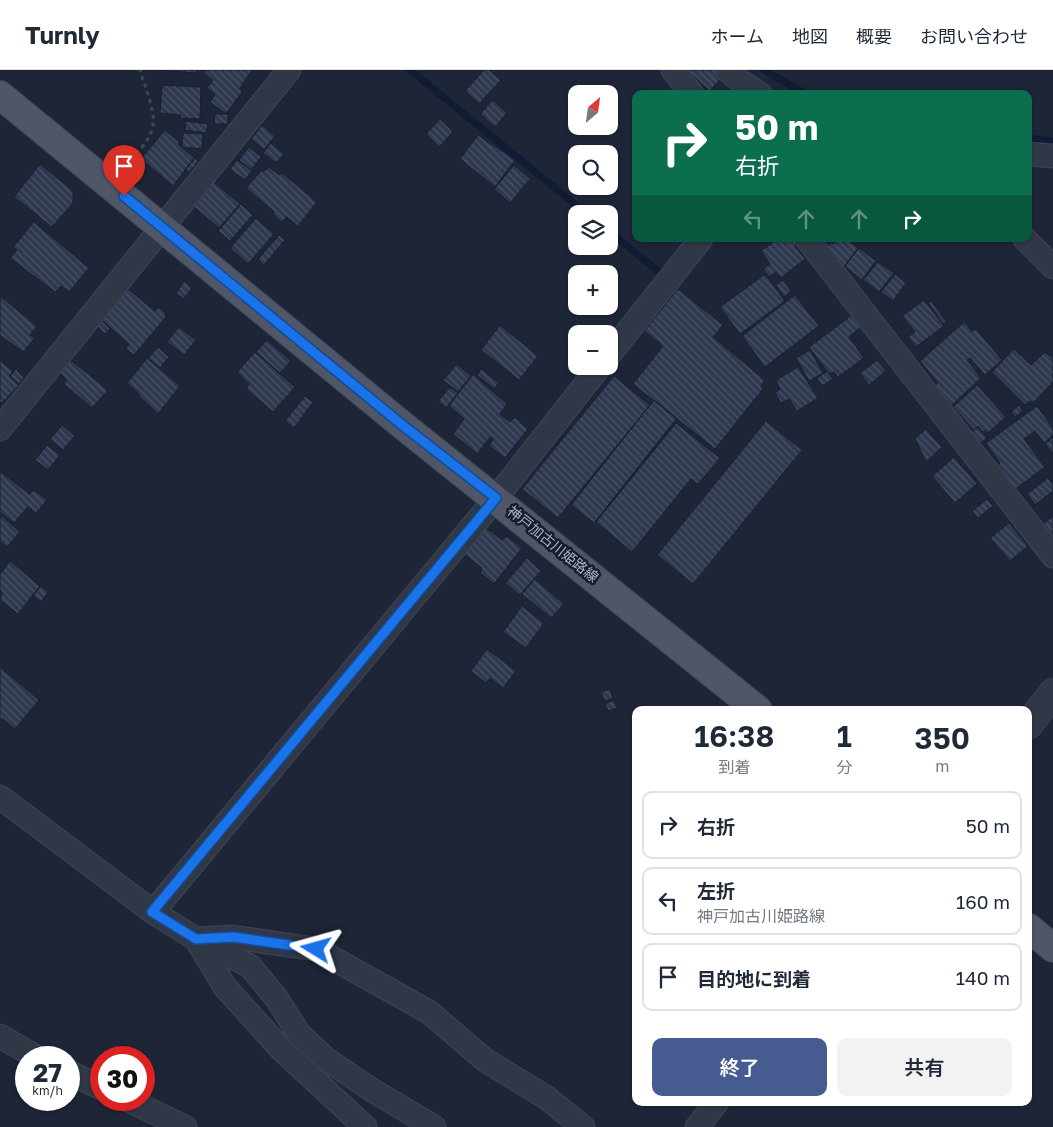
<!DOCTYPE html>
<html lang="ja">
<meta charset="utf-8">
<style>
:root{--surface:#fff;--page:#f2f2f3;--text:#1f2937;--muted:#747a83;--line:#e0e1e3;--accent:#465c91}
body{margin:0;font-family:"Golos Text","Noto Sans JP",sans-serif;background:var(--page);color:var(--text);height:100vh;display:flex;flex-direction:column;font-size:19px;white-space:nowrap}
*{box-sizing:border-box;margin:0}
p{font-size:16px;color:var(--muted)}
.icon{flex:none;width:28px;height:28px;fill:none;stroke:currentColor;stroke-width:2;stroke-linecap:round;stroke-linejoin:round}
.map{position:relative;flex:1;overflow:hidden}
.side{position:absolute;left:632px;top:636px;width:400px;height:400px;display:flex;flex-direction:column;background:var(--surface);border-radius:10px;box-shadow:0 1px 4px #0004}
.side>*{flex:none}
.banner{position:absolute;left:632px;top:20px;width:400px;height:152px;border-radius:10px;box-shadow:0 1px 4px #0004;background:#0b6e4f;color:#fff;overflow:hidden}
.needle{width:32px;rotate:29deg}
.fabs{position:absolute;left:568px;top:15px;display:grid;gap:10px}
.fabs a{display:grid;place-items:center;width:50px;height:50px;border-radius:10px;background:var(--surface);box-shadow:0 1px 4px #0004;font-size:25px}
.speed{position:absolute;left:15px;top:976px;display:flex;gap:10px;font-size:25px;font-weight:700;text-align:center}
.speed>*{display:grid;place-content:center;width:65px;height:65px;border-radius:50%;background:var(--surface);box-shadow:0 1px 4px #0004;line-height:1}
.speed small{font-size:12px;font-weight:400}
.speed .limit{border:8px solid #d22;background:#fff;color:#111}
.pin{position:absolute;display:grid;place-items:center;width:42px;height:42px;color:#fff;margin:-51px -21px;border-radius:50% 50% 50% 0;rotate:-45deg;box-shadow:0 0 5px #0007}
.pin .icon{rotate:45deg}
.me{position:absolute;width:55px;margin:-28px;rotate:278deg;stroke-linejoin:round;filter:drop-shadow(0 0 4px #0008)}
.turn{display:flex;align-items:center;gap:18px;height:105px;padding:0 20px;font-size:22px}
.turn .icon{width:65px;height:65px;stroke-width:2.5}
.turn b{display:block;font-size:35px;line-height:42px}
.lanes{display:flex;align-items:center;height:48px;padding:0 20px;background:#0003;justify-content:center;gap:25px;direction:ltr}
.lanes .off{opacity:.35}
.eta{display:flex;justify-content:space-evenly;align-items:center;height:85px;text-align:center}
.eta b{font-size:30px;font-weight:600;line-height:35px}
.action{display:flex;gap:10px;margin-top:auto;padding:10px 20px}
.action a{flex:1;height:58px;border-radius:10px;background:var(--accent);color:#fff;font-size:20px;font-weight:600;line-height:58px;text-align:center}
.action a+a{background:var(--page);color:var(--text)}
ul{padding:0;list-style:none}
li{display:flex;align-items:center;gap:15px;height:68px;margin:0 10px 8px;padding:0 10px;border:2px solid var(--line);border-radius:10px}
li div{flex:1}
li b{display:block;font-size:19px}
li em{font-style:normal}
header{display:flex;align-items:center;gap:30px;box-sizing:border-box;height:70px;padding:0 25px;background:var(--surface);border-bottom:1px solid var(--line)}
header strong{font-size:24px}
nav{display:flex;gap:28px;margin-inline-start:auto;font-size:18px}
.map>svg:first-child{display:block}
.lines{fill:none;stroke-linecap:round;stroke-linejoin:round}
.stream{stroke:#101b34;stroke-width:7}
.building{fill:url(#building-back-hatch);stroke:#181f2e}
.minor-casing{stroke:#394151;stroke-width:25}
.tertiary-casing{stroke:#394151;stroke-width:30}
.primary-casing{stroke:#394151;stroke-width:30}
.path{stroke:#374c51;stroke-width:3;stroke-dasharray:4 4;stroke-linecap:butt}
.minor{stroke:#303747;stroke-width:22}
.tertiary{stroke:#303747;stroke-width:28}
.primary{stroke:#4e5668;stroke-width:28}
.route-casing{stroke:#114b97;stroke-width:12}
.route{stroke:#1a73e8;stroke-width:9}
.labels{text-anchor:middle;stroke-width:5;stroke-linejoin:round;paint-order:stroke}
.street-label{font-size:14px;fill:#a9b1c5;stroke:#161d2c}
</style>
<header>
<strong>Turnly</strong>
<nav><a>ホーム</a><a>地図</a><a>概要</a><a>お問い合わせ</a></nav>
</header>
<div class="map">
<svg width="1053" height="1057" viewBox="0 0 1053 1057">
<defs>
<pattern id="building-back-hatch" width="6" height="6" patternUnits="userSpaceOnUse" patternTransform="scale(1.25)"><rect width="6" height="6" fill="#2e384f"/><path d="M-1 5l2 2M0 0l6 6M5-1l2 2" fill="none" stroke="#495267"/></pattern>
</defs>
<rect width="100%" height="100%" fill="#1d2537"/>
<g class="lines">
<path class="stream" d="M410,0L587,144
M764,0L806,24
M1029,68L1053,71
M609,161L658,201"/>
</g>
<path class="building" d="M159,0H197L196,3Z
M207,0H252L240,18L242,22L226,44L210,32L215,25L207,18L213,10L204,3Z
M484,0H489L501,10L479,34L465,21Z
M691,0H717L723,6L710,21L689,2Z
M162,15L201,17L200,49L180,48L181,45L160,43Z
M493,30L507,43L495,57L480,44Z
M215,44H228V54H214Z
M440,49L453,62L439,77L426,64Z
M186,51L208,54L206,63L185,60Z
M262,55L275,66L264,80L251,69Z
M165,60L179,72L178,74L194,88L173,116L141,89Z
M183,63L203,64L202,79L182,77Z
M478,65L515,90L495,117L460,89Z
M271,73L284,84L276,93L263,83Z
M249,77L261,87L251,100L239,90Z
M195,88L198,92L189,102L186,99Z
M237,90L252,101L245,110L230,99Z
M40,94L73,121V133L52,157L14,127Z
M514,95L530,109L510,133L494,119Z
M269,97L279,105L282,103L317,132L298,156L287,147L281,152L273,144L274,142L246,118L261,101H264Z
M212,106L217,111L215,113L240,134L219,158L194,137L203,125L200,121Z
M241,134L253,145L230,171L218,161Z
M256,148L274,164L248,194L230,178Z
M34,152L89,198L69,222L61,216L55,222L10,188L17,180L13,177Z
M279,165L285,170L264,195L258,189Z
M777,169H793L797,174L795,176L805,189L781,208L776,202L769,207L763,199L770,194L761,181Z
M837,169H847L858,178L843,198L827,177L831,172L834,174Z
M859,178L876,191L862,210L845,196Z
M878,192L894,203L879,222L863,210Z
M765,204L785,231L740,264L720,237Z
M895,204L906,213L893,231L881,222Z
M783,210L791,221L784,227L776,215Z
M184,211L192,218L184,229L176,223Z
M128,219L155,241L159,237L165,243L166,247L134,285L126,279L129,274L100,249Z
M678,219L723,255L713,267L765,310L761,316L763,319L715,379L633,314L663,276L644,261Z
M795,225L819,256L765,297L742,266Z
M1,227L37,256L30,265L35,268L23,282L0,265V229Z
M924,230L944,256L916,277L908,267L915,262L902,246Z
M931,231L947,252L943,254L928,233Z
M852,245L861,257L849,267L864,288L838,307L834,302L829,304L809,277Z
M100,249L110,259L105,264L95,254Z
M964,252L972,261L976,259L1002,290L985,305L970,288L967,290L981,308L948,339L931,319L938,313L920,291Z
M500,255L538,286L519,310L481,280Z
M179,257L196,270L184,285L167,272Z
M267,270L291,291L280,303L256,282Z
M158,277L169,287L160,298L148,288Z
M1014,279L1031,295L1045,282L1053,288V312L1033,333L1030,331L1025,335L992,302Z
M810,280L823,303L809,311L796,288Z
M255,282L295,317L273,342L246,319L249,314L237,302Z
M68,288L108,320L92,338L64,314L67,310L57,300Z
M147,288L180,316L158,344L139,326V324L127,313Z
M0,290L13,301L9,306L19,315L2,333L0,332Z
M877,290L886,301L869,315L860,303Z
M457,294L471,306L458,322L443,310Z
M798,297L818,328L797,341L789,329L781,333L775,323L780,319L776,310Z
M16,299L24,308L19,314L10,306Z
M481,299L499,313L494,319L477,305Z
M827,301L833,309L822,316L817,308Z
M473,304L507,334L500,344L510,352L515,347L528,359L505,388L489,376L493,369L490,367L477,384L453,364L464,349L449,336Z
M614,306L650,335L558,448L522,419Z
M977,315L1006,347L988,363L985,360L983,362L978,356L974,360L953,337Z
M450,317L458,323L446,338L438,331Z
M305,326L313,332L294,358L285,351Z
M654,330L677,348L594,453L571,435Z
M1019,335L1023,341L1015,347L1011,342Z
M1037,336L1053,358V365L1044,373L1035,361L1024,369L1045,397L1014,420L998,395L1000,393L986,373Z
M766,351L802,380L693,514L657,485Z
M676,353L720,388L698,414L691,409L632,482L596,452Z
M62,355L75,366L63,380L50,369Z
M978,357L987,368L976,376L968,365Z
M926,359L942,377L926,392L915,368Z
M1053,367V384L1045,374Z
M47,375L60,385L48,400L35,390Z
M954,387L977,414L955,433L932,406Z
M0,401L29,424L34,420L47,430L36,443L28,437L14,453L0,442Z
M1048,408L1053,415V421L1035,435L1027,424Z
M987,429L993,436L978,448L972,441Z
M2,446L20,462L7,477L0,471V447Z
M1053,446V469L1042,455Z
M1009,453L1028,476L1010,491L990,468Z
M481,454L502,470L507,466L522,478L494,514L480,503L482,498L460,481Z
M527,488L541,501L520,525L505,513Z
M10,491L40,516L18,544L0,530L2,522L0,521V504Z
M535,509L564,534L551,548L522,524Z
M41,516L48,522L41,532L33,526Z
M522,536L544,553L526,578L503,562Z
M487,579L516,601L503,618L490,608L486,613L471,601Z
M0,597L39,630L15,659L2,648L0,650Z
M610,619L613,628L605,631L601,622Z
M614,630L617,638L608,641L605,634Z"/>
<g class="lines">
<g class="minor-casing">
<path id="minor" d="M673,0L692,24
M727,0L740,11L760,24
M1029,84L1053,86
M807,169L1053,486
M1025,169L1053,197
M609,285L701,169
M0,359L289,0
M0,727L153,842L196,869L233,867L316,879L429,942L485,990L547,1028L583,1057
M153,842L496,428L600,296
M0,966L38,988
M69,1002L101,1018
M128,1030L185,1057
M365,1057L281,979L225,917L196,869L250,896L277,929L299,964L326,989L372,1020L434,1057
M697,1057L717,1032"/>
</g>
<g class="tertiary-casing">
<path id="tertiary" d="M1029,654L1053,623"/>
</g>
<g class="primary-casing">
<path id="primary" d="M0,25L401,354L758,640
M1029,858L1053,878"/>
</g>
<path class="path" d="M126,96C135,85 152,69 153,54C155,39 144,15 140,0"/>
<use href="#minor" class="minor"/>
<use href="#tertiary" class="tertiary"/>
<use href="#primary" class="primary"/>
</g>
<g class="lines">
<g class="route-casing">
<path id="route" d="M124,126L401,354L496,428L152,842L196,869L233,867L316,879"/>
</g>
<use href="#route" class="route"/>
</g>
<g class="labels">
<g class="street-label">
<text transform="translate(553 474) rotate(39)" y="5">神戸加古川姫路線</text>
</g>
</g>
</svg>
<div class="fabs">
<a><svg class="needle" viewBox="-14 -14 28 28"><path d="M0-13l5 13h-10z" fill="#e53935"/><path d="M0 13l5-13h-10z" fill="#747a83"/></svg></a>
<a><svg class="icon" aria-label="search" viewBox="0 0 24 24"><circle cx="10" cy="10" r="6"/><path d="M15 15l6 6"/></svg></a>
<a><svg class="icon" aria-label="layers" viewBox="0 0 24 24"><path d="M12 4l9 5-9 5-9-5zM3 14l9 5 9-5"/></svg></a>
<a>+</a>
<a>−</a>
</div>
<div class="speed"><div>27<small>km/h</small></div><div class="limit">30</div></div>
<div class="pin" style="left:124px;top:126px;background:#d93025"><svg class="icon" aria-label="arrive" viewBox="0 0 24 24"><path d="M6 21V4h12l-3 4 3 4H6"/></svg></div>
<svg class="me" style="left:316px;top:879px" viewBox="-20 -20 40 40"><path d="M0-17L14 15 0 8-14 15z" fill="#1a73e8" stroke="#fff" stroke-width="4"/></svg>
<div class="banner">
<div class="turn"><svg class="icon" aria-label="right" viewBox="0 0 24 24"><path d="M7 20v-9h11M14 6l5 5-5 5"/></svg><div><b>50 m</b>右折</div></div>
<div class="lanes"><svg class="icon off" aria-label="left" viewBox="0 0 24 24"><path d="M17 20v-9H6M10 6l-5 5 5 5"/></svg><svg class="icon off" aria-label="ahead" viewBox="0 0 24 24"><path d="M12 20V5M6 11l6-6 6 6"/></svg><svg class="icon off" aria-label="ahead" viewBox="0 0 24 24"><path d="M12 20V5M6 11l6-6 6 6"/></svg><svg class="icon" aria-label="right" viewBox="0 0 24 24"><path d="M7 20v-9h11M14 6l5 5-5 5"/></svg></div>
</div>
<section class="side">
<div class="eta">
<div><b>16:38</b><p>到着</p></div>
<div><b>1</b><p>分</p></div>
<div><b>350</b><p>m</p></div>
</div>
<ul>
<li><svg class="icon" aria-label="right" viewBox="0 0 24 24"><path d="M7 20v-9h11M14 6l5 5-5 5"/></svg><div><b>右折</b></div><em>50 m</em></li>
<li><svg class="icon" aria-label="left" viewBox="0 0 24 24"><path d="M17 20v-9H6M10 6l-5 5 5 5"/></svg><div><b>左折</b><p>神戸加古川姫路線</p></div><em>160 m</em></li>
<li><svg class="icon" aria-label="arrive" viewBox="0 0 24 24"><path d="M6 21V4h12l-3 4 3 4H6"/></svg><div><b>目的地に到着</b></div><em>140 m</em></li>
</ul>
<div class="action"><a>終了</a><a>共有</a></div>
</section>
</div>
